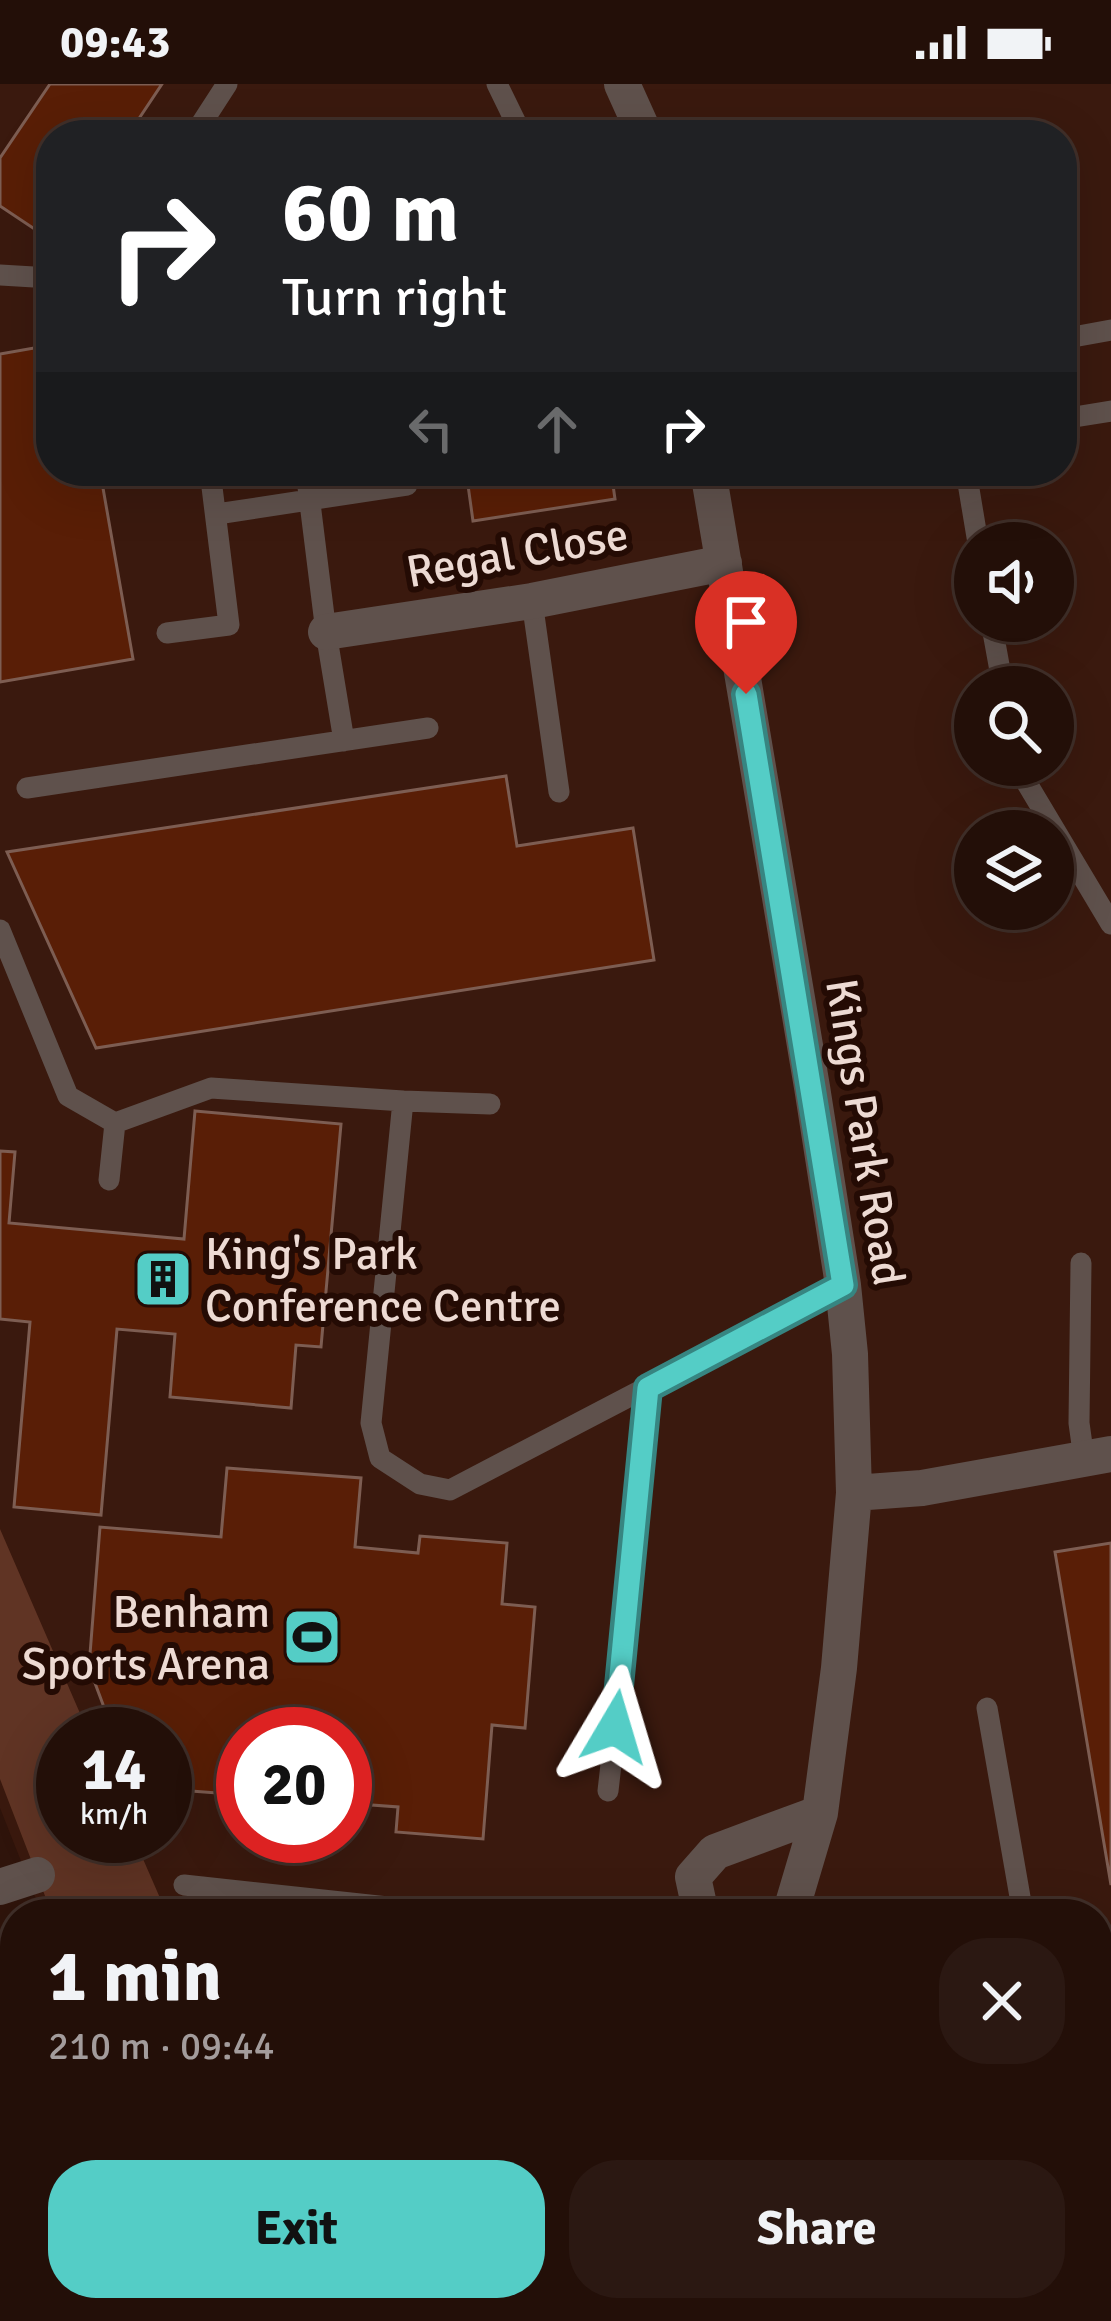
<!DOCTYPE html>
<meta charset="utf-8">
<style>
:root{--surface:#230f08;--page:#2b1812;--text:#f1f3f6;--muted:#a39c9c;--line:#402f29;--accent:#54cdc6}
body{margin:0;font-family:Signika,sans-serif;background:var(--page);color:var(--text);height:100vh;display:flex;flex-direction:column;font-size:45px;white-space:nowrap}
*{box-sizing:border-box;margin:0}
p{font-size:39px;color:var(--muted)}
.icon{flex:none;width:66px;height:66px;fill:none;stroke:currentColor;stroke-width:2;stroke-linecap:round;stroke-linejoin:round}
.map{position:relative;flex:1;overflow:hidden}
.drawer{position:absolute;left:0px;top:1815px;width:1113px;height:423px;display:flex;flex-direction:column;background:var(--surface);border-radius:48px 48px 0 0;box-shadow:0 12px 48px #0002,0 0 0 3px var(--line)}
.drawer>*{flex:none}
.top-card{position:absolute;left:36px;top:36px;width:1041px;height:366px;border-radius:48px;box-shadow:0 12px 48px #0002,0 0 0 3px var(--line);background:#202124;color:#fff;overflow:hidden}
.tools{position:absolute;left:954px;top:438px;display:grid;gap:24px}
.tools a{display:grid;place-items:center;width:120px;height:120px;border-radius:50%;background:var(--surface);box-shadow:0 12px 48px #0002,0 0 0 3px var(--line);font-size:60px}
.speed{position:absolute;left:36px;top:1623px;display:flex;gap:24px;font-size:60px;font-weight:700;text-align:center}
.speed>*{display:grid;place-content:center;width:156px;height:156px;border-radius:50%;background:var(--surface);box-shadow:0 12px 48px #0002,0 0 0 3px var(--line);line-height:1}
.speed small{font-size:30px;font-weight:400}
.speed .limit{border:18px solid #d22;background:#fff;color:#111}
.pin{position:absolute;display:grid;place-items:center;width:102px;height:102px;color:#fff;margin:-123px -51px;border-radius:50% 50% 50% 0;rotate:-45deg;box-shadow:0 0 12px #0007}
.pin .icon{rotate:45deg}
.me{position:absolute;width:132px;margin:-66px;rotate:7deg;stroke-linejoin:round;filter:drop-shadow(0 0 9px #0008)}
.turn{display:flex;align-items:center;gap:42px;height:252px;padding:0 48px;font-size:54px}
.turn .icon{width:156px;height:156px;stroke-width:2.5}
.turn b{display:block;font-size:84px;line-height:102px}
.lanes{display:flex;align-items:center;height:114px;padding:0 48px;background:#0003;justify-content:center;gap:60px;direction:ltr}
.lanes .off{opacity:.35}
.round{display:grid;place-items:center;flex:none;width:126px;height:126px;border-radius:48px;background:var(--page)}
.head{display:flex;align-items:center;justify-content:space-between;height:204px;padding:0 48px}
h1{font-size:72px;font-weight:700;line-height:90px}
.cta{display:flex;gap:24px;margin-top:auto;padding:24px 48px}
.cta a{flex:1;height:138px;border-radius:48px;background:var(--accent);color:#111;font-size:48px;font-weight:700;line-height:138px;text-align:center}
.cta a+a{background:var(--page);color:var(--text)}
.status{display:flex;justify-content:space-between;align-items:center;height:84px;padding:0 60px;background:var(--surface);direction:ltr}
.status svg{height:33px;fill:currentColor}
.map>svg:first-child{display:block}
.built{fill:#3a190e;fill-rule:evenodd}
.green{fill:#603424}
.building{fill:#591e06;stroke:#7d5d52;stroke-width:3}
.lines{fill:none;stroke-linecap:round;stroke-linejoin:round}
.lane{stroke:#5f514c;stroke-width:21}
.street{stroke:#5f514c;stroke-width:36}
.route-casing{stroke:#378581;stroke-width:30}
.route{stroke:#54cdc6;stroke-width:21}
.labels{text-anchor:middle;stroke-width:12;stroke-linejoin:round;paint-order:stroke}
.street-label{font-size:45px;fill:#eddad3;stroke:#240b04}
.poi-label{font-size:45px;fill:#eddad3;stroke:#240b04;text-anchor:start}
</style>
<div class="status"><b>09:43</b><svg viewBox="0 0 49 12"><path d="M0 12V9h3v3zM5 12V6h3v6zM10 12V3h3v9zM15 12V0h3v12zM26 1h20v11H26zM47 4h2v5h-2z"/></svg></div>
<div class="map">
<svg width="1111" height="2237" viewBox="0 0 1111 2237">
<rect width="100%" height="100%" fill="#2f140b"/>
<path class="built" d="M0,0H1111V2237H204L199,2223H1098V1830H42L0,1724ZM51,51H1062V387H51ZM975,459H1053V537H975ZM975,603H1053V681H975ZM975,747H1053V825H975ZM63,1650H165V1752H63ZM243,1650H345V1752H243Z"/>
<path class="green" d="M0,1445L89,1650H63V1752H133L167,1830H52L0,1695Z
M202,2223H330L334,2237H207Z"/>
<path class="building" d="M50,0H162L128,51H51V156L0,122V74Z
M241,36L495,39V51H241Z
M51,261V387H100L133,575L0,598V270Z
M466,387H611L615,415L473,437Z
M506,692L517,762L633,744L654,876L96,964L7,768Z
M195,1027L341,1040L321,1263L296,1261L291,1324L170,1313L175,1250L117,1245L101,1431L14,1423L30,1238L0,1235V1067L15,1068L9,1139L184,1155Z
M227,1384L361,1394L355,1463L418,1469L420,1452L507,1459L502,1520L535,1523L525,1644L492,1641L483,1755L396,1748L398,1723L345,1719V1650H243V1711L165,1705V1650H114L89,1583L100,1443L221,1453Z
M1111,1459V1801L1055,1468Z
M365,2223H493L489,2237H361Z"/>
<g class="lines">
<path class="lane" d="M497,0L522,51
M194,51L227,0
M0,191L51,194
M1062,255L1111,246
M1062,335L1111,327
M306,387L326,548L344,657
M966,387L978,459
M217,430L407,401
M532,517L559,708
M991,537L1003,603
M167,549L229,541L210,387
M1016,681L1111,840
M27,704L428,644
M0,846L68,1012L115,1039L211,1004L403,1017L371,1339L380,1374L420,1400L450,1406L843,1201
M403,1017L490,1020
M109,1096L115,1039
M1081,1179L1079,1339L1084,1375
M987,1624L1023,1830
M608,1707L629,1521L648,1304
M184,1801L453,1830
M929,2223L931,2237"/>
<path class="street" d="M622,0L645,51
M708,387L812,1003L843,1201L850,1270L854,1409L839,1584L820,1729L790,1830
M326,548L532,517L724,479
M854,1409L922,1404L1111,1370
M0,1803L37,1791
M701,1830L693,1793L715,1768L820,1729
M0,2143L15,2180
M33,2223L38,2237"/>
</g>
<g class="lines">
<g class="route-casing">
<path id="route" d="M615,1643L648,1304L843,1201L746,610"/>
</g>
<use href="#route" class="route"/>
</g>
<defs>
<g id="building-square" transform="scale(3)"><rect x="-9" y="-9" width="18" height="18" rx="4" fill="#54cdc6" stroke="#240b04"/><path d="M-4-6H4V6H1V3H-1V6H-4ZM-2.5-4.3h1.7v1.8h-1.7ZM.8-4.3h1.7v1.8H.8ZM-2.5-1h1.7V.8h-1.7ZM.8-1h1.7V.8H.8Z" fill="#111"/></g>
<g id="stadium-square" transform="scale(3)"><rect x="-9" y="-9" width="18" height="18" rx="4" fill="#54cdc6" stroke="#240b04"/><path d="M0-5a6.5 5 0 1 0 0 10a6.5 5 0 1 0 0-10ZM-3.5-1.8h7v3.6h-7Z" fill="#111"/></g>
</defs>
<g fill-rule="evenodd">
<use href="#building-square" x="163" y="1195"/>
<use href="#stadium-square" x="312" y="1553"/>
</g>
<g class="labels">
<g class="street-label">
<text transform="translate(517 468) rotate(-10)" y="16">Regal Close</text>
<text transform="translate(866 1048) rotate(81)" y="16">Kings Park Road</text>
</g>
<g class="poi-label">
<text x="205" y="1185">King's Park<tspan x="205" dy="52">Conference Centre</tspan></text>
<text x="270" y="1543" text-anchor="end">Benham<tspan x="270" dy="52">Sports Arena</tspan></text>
</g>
</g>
</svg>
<div class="tools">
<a><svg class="icon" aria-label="sound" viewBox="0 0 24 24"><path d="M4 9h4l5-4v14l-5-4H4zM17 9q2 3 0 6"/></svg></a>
<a><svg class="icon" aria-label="search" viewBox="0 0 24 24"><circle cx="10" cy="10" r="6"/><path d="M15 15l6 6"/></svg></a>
<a><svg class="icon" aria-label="layers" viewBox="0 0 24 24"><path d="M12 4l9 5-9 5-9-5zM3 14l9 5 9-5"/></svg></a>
</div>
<div class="speed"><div>14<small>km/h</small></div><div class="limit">20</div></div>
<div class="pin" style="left:746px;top:610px;background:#d93025"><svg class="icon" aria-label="arrive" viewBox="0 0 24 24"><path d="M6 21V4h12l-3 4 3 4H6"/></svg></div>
<svg class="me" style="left:615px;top:1643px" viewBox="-20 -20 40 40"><path d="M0-17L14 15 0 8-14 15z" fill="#54cdc6" stroke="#fff" stroke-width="4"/></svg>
<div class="top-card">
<div class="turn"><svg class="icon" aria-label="right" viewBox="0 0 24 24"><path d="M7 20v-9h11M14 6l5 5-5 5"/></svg><div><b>60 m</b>Turn right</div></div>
<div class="lanes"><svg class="icon off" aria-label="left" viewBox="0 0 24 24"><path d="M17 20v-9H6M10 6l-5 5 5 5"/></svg><svg class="icon off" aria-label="ahead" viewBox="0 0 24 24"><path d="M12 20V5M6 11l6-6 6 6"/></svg><svg class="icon" aria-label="right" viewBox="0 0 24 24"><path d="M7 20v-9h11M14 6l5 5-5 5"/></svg></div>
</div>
<section class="drawer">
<div class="head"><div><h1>1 min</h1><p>210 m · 09:44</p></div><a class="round"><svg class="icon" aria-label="close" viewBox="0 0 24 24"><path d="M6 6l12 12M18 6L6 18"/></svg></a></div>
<div class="cta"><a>Exit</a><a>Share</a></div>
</section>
</div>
